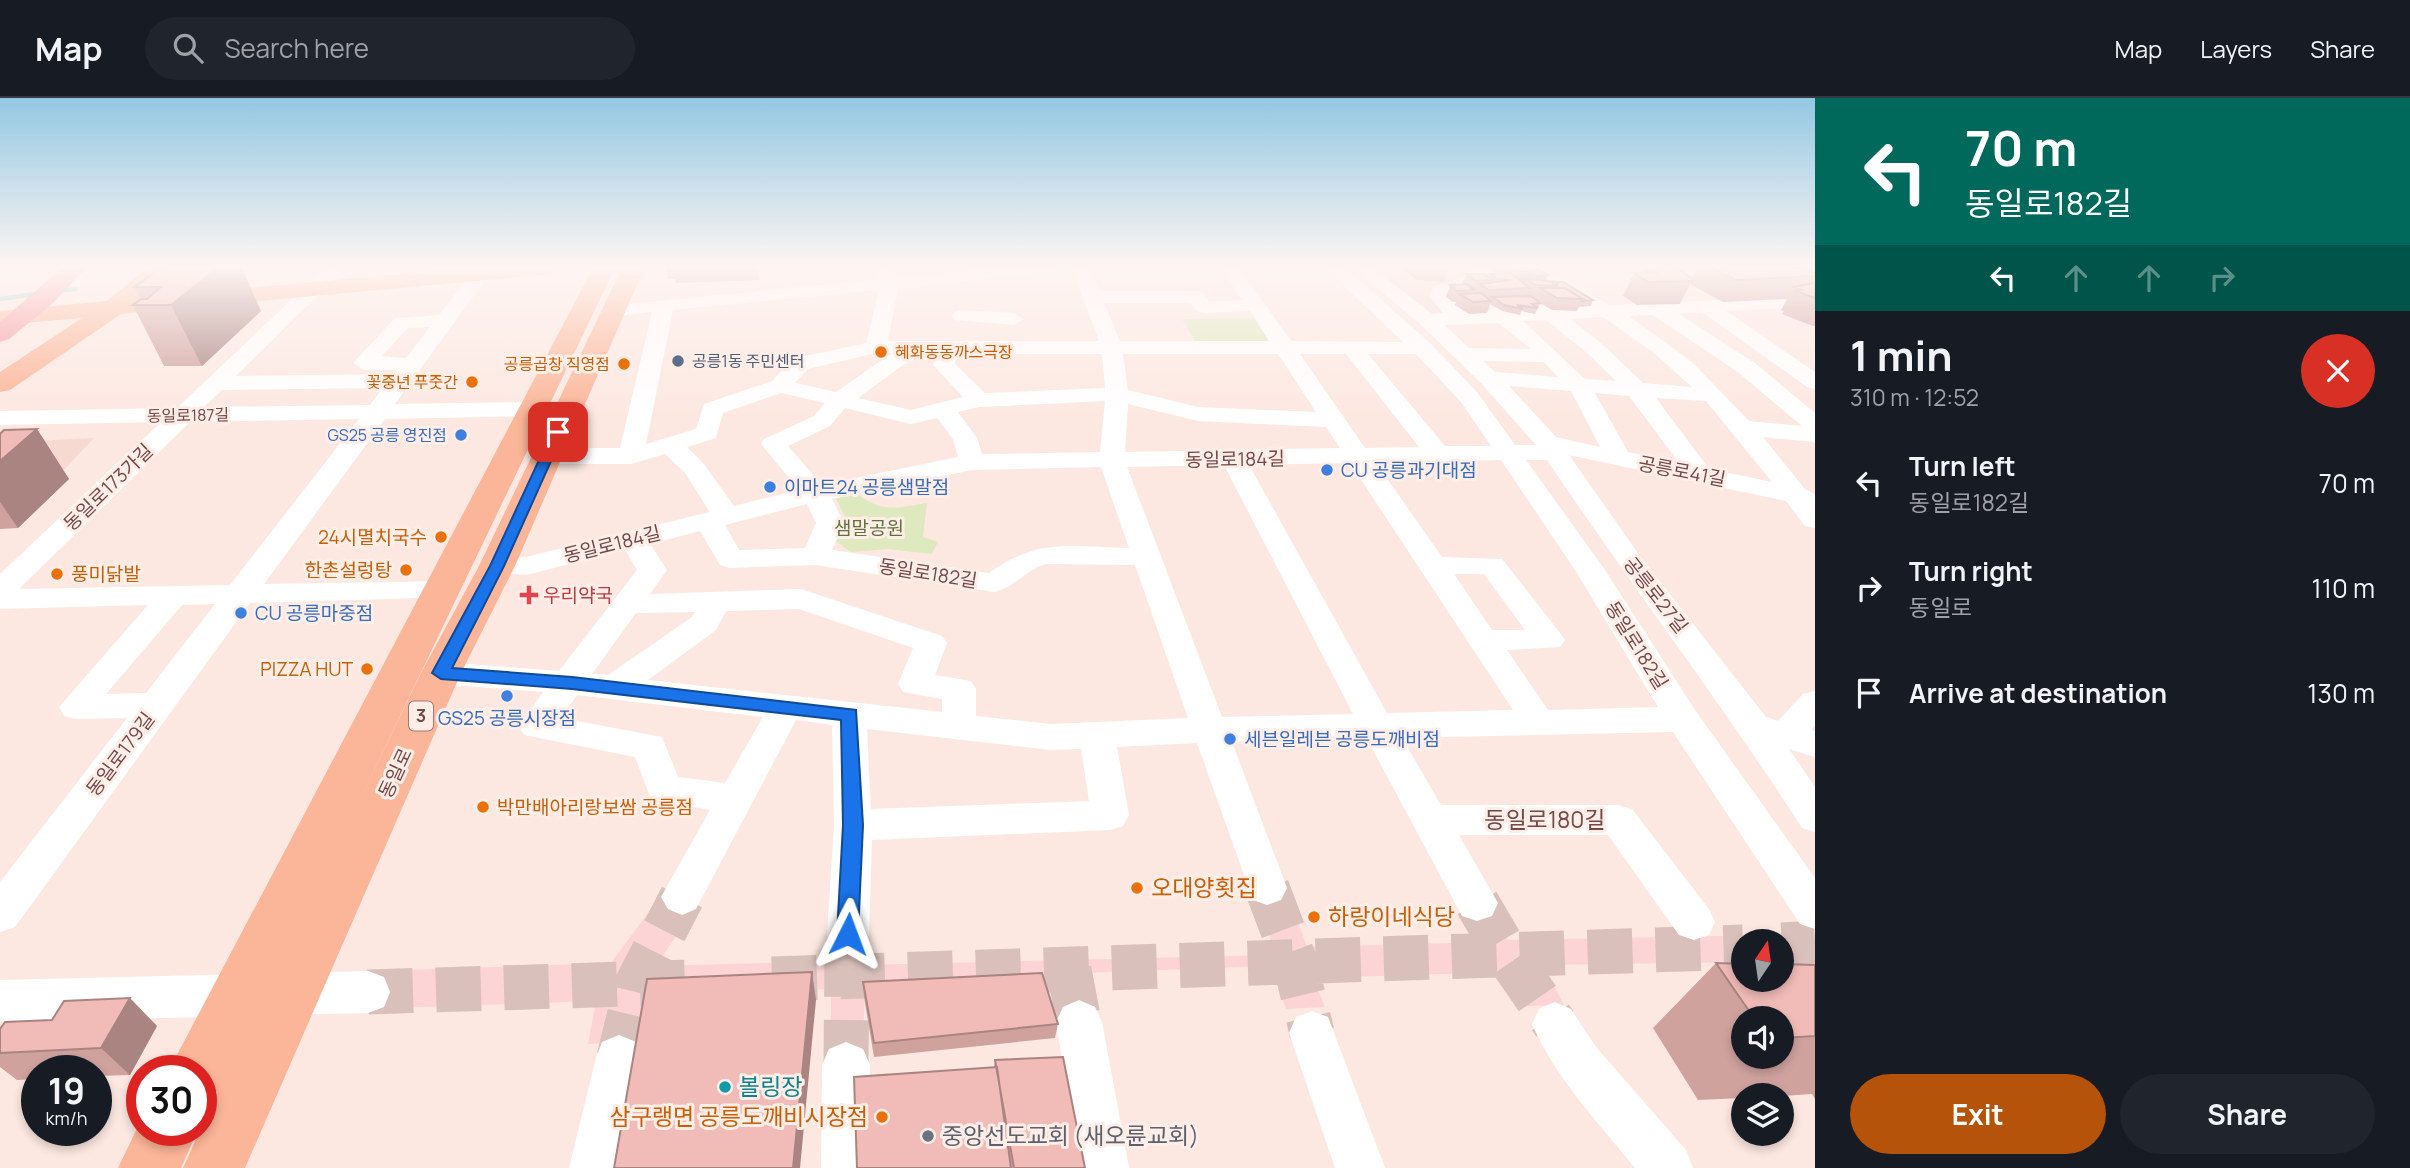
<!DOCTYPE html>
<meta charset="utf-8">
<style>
:root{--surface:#171b24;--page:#20242c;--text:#f1f3f6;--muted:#9ea1a6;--line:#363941;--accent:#b45309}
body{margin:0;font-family:Manrope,"Noto Sans KR",sans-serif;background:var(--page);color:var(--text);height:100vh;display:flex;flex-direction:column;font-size:26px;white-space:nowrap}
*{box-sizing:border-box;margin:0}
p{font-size:23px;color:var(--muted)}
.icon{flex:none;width:38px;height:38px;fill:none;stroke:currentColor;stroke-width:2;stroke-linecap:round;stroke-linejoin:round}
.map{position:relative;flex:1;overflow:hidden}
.side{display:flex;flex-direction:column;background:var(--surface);width:595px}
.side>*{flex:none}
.hud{background:#00695c;color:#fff;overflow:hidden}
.needle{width:46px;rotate:13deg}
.fabs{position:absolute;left:1731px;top:831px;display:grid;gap:14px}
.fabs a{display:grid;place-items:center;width:63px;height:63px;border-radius:50%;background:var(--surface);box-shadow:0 4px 10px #0003;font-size:35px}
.speed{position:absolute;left:21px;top:957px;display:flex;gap:14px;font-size:35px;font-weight:700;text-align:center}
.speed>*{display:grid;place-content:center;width:91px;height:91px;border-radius:50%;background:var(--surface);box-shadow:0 4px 10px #0003;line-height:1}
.speed small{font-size:18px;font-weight:400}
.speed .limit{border:10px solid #d22;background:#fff;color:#111}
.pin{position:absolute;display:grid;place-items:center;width:60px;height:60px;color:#fff;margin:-30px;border-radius:14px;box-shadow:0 4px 10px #0006}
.me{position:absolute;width:77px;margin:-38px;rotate:3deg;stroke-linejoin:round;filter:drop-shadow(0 0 5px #0008)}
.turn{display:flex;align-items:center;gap:24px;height:147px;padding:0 35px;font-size:32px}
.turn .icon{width:91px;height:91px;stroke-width:2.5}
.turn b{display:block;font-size:49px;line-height:60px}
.lanes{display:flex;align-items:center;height:66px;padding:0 35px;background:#0003;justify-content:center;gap:35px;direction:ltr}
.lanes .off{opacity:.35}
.round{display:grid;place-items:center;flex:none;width:74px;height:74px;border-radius:37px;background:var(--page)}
.overview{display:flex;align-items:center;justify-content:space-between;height:119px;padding:0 35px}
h1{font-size:42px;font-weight:700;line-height:52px}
.cta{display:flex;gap:14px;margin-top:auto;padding:14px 35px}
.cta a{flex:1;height:80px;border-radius:42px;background:var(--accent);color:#fff;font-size:28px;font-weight:700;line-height:80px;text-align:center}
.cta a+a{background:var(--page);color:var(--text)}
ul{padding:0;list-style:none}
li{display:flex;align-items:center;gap:21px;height:105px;padding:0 35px}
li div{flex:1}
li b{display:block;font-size:26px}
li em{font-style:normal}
header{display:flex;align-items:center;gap:42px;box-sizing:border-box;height:98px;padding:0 35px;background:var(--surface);border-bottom:2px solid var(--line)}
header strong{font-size:33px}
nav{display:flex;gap:38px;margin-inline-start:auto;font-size:24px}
.search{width:490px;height:63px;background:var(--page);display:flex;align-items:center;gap:18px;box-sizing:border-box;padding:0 24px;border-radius:38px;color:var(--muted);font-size:26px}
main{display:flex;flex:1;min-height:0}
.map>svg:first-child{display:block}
.residential{fill:#f6dad2}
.commercial{fill:#fdd4d6}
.green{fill:#dee9bf}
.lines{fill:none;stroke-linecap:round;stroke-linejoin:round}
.stream{stroke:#9cd7cc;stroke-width:4.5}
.minor-tunnel{stroke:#dac0bb;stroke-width:45;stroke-dasharray:45 23;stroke-linecap:butt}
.minor{fill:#fff;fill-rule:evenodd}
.major{fill:#fbb598;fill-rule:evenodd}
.highway{fill:#f7979e;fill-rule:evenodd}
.wall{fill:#cfa29e;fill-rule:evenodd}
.shaded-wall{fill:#a98481}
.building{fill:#f1bcb8;stroke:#a98481;stroke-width:2}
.route{fill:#1a73e8;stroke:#114b97;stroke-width:2}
.food-dot{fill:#e8710a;stroke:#ffede7;stroke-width:2.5}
.service-dot{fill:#5c6f8a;stroke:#ffede7;stroke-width:2.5}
.shop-dot{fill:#3f7fe0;stroke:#ffede7;stroke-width:2.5}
.health-dot{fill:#e0444e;stroke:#ffede7;stroke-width:2.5}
.culture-dot{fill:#0f9aa8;stroke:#ffede7;stroke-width:2.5}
.worship-dot{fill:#6b7280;stroke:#ffede7;stroke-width:2.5}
.labels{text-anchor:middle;stroke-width:6;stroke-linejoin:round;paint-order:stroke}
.far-food-label{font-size:16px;fill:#c56008;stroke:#ffede7;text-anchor:end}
.far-service-label{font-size:16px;fill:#4e5e75;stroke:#ffede7;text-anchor:start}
.far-street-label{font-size:16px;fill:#734948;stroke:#ffede7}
.far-shop-label{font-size:16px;fill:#366cbe;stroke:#ffede7;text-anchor:end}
.shield{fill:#ffede7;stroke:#9d7a78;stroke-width:2}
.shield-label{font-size:18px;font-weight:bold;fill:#734948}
.street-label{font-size:19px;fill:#734948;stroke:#ffede7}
.shop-label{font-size:19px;fill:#366cbe;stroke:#ffede7;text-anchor:start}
.park-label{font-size:19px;fill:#5f733d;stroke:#ffede7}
.food-label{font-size:19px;fill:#c56008;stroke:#ffede7;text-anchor:end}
.health-label{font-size:19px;fill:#be3a42;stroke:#ffede7;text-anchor:start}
.near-street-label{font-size:23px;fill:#734948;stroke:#ffede7}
.near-food-label{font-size:23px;fill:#c56008;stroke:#ffede7;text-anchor:start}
.near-culture-label{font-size:23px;fill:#0d838f;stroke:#ffede7;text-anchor:start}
.near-worship-label{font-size:23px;fill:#5b616d;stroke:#ffede7;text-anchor:start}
</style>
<header>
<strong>Map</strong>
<div class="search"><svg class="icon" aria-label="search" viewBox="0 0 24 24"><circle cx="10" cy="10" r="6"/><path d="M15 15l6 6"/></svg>Search here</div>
<nav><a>Map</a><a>Layers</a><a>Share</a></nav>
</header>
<main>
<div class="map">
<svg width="1815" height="1070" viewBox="0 0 1815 1070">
<rect width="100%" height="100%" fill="#fce8e1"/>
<path class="residential" d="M1368,168H1479L1497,180L1445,193L1457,214L1430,215Z
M94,340L65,371L23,374L0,345Z"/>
<path class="commercial" d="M1289,799L1307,849L1486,844L1471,816H1494L1508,842L1815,836V863H1782V844H1743V864L1543,867L1564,907L1527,908L1509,874L1313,880L1325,909L1286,911L1271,868L1080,875L1086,913L1056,915L1050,879L865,887L863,947L831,945V891L666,897L658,944L588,946L596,903L367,911L382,873L611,865L656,804L690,818L656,868L840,863V847H858L859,867L1276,857L1257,800Z"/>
<path class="green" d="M1258,220L1277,248H1198L1182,221Z
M853,392C880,416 895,410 927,405L923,439L938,444L932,456L888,451L851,454L834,442L846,421L835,399Z"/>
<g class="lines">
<path class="stream" d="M56,193L76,191
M0,201L41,195"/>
<path class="minor-tunnel" d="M1267,790L1295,864L1312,935
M1477,805L1508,858L1555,926
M1782,847L1815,845
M1069,872L1079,924
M772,881L1743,849
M368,894L689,884
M619,960L637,886L682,799
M846,967L847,860"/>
<path class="minor" d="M327,168H347L236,278L393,276L397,272H364L353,265L395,220L439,217L472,174L479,172L488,178L395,306L535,304L543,306L547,311L543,316L535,318L385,321L264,486L442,483L453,485L457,492L453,499L250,505L15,829L0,834V784L127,620L76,621L64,618L59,609L148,507L0,511V476L161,324L0,327V313L177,310ZM430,229L406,260L382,258L408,230ZM383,290L370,307L204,309L222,292ZM359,321L230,487L19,491L190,324ZM215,506L146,595L106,596L182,507Z
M873,168H891L897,179L1011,168H1089L1099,193H1196L1203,195L1209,203L1242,202L1220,168H1238L1291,243L1403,244L1323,168H1343L1430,245L1477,294L1515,347H1536L1481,285L1420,226L1351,168H1371L1432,216L1443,215L1429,198L1432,189L1475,176L1467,168H1488L1496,180L1494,184L1449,196L1464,214L1487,213L1496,208C1514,213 1527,209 1544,207C1556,206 1570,209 1583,208L1515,168H1537L1610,207L1815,197V209L1726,213L1815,274V291L1807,289L1702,214L1679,216L1755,265L1815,315V344L1763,339L1805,391L1815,396V430L1805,428L1786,403L1569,357L1640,458L1766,619L1778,623L1803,596L1815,593V627L1811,632L1815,633V659L1789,651L1815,689V734L1802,730C1721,604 1630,486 1547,362H1526L1605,472L1695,612L1815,780V831L1800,826L1673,634L1402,640L1441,707H1618L1632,711L1709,811L1715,824L1709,837L1694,842L1679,837L1608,737H1459L1498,805L1492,818L1477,823L1462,818L1367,641L1232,644L1287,790L1281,802L1267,807L1253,802L1197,645L1117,649L1129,717L1123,728L1110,732L872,742L869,837L863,850L848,856L833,850L827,837L834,727L832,627L796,622L696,811L682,817L668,811L661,799L710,712L651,701L635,659L524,637L519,628L543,594L441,586L429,583L425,575L429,567L441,564L559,573L637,472L625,452L526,477L487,474L482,468L487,462L526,459L710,414L685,375L665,356L631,366H547L538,363L534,358L538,353L547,350H620L652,214L615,218L605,212L608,208L879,181ZM1072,172L1099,243H888L898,190ZM879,192L866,245L792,261L772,283L704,306L696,331L646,346L673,212ZM1104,205H1190L1197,213L1204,215L1250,213L1269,243H1120ZM1653,217L1739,275L1802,328L1749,323L1692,264L1629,218ZM1603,219L1654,255L1692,289L1643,285L1601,245L1570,221ZM1546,222L1586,254L1616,283L1585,281L1523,223ZM1498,225L1531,251L1469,250L1445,227ZM876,255H892L836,294L795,285L808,271ZM927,255H936L933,267L963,299L911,312L858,300L903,267ZM957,256H1102L1105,290L985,295L955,266ZM1123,256H1278L1316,314L1198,309L1128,292ZM1300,256H1346L1419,349L1365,350ZM1368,256H1416L1461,304L1491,348H1445ZM1483,263L1544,264L1558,279L1495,274ZM1509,288L1571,293L1600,349L1556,339ZM781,295L825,305L814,318L764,341L761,346L799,392L734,408L703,365L687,349L716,340L723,315ZM1595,295L1629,298L1679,365L1628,354ZM1656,300L1706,303L1772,384L1709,371ZM1105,303L1100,354L982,356L977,340L958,314L979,309ZM1128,306L1198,323L1326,329L1340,350L1125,354ZM845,310L911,326L937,320L953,341L958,359L822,387L788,348L830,328ZM1501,362L1575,472L1658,609L1548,612L1507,552L1560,549L1565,542L1560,535L1502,461L1442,459L1376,365ZM1350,365L1513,612L1387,615L1249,367ZM1224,367L1353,616L1222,619L1127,369ZM1101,369L1129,450C1072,449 1038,439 989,475L832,452L844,425L832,401L972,372ZM807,406L816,425L805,450L739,452L725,427ZM700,433L720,467L730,470L815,467L995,494C1015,489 1027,471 1046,466L1135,467L1188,620L1051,626L976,618V591L971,583L935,577L947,545L942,538L801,491L650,496L667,472L650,446ZM1454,476H1484L1525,532H1492ZM799,511L913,550L898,586L903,594L942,601V614L648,582L716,532L726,513ZM695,514L692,519L608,577L592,576L636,515ZM577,597L763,619L725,685L678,679L662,639L561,620ZM867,631L1051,652L1081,651L1089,703L871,711Z
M962,212L1014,215L1024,221L1014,227L955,222L952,218L955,214Z
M368,873L384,879L390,894L384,909L368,915L0,924V882Z
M1079,902L1095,909L1102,924L1129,1070H1079L1056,924L1063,909Z
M1555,904L1571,911L1596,949L1686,1052L1693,1070H1635C1598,1024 1556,981 1532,926L1539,911Z
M1312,913L1328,919L1385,1070H1335L1289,935L1296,919Z
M619,937L636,944L642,960L619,1070H569L596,960L602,944Z
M846,944L863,951L870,967L871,1070H821L822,967L829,951Z"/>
<path class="major" d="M150,168H175L140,200L488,168L561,169L550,176L121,216L10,292L0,294V274L82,220L0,227V213L107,203Z
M594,168H616L352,718L421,575L479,468L623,168H645L515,468L461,575L245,1070H183L218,993L201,1001V973H170L179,953Z
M142,1020V1032H198L181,1070H118Z"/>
<path class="highway" d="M64,168H88L52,206L9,241L0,244V224Z"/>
</g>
<path class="wall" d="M164,168H241L261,213L202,268H164L133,207L141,201L134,189Z
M666,168H758L760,182L676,185L675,181H668Z
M1398,168H1449L1444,184L1417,182Z
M1491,168H1529L1545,183L1593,202L1591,208L1579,209L1577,213L1552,212L1540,205L1535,216L1521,213L1520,217L1502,213L1490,206L1487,215L1469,216L1455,207L1456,204H1453L1446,199L1450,187H1462L1466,176L1489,179L1490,176H1499L1490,171Z
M1647,168L1692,180L1698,168H1806L1804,172H1806L1808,168H1815V228H1813L1782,216L1784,213L1781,212L1787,201L1723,204L1690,186L1680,206L1637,207L1623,198L1634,175H1644Z
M37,331L69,381L18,430L0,431V336Z
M1716,865L1815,867V1001L1812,996L1782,998H1743V1000L1698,1002L1653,930ZM1743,920H1782V959H1743Z
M863,884L1058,926L1055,940L874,959L864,899Z
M52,922L157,928L130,977L96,978V973H37V981L17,982L0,969V931Z
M995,962L1085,1070H857L994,969Z"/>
<path class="shaded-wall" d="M164,168H241L261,213L202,268L171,207Z
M1536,172L1531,184L1527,181L1525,185H1518L1522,174Z
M1548,177L1546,182L1533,184L1536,178Z
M37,331L69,381L18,430L0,404V363Z
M812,874L816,902L800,1070H793Z
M130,900L157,928L130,977L101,950Z"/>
<path class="building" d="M164,168H220L171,207H133L141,201H147L161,189H134Z
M1510,168H1524L1536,172L1522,174Z
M1532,168L1548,177L1536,178L1534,177L1536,172L1527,169Z
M1647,168H1673L1692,180V183L1648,184L1634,175H1658Z
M1709,168H1794L1815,175V178L1736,182Z
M1511,175L1529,190L1489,192L1480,186L1511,182L1497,181L1490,176Z
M1466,176H1485L1493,182L1476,183Z
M1527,181L1558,184L1553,185L1557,188L1536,187Z
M1558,184H1563L1593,202L1582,203L1583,201L1565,190H1556Z
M1815,185V200L1796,193L1802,192L1794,189Z
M1467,186L1474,192L1457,193L1450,187Z
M1540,190H1565L1583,201L1557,200Z
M1481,195L1491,203L1473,204L1459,196Z
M1531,198L1540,205L1532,206L1538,210L1517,207L1523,211L1504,207L1492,199Z
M37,331L0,363V336L4,332Z
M1716,865L1743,866V882H1782V866L1815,867V938L1782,940V920H1754Z
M812,874L793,1070H614L647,881Z
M1042,875L1058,926L874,945L863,884Z
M130,900L101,950L0,955V931L5,924L52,922L64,903Z
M1063,959L1085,1070H1014L995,962Z
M997,969L1011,1070H857L854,979Z"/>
<linearGradient id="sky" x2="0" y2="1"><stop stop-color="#93c8e3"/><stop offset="0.53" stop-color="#fef5f2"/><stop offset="1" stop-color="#fef5f2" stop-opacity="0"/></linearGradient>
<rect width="1815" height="318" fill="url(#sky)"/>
<path class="route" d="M558,330L564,334L504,468L452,570L572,579L856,612L863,727L858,836L855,843L848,846L840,843L837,836L843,727L841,622L572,591L441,581L432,575L490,468L552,334Z"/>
<g class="food-dot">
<circle cx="881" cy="254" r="7"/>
<circle cx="624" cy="266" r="7"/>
<circle cx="472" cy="284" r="7"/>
<circle cx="441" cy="439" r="7"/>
<circle cx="406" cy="472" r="7"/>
<circle cx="57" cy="476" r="7"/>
<circle cx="367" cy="571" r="7"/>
<circle cx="483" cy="709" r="7"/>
<circle cx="1137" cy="790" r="7"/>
<circle cx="1314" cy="819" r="7"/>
<circle cx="882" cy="1019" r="7"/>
</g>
<circle class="service-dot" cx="678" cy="263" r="7"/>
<g class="shop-dot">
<circle cx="461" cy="337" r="7"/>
<circle cx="1327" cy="372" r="7"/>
<circle cx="770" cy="389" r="7"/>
<circle cx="241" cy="515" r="7"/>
<circle cx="507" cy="598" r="7"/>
<circle cx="1230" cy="641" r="7"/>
</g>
<path class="health-dot" d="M525.5 486.5h7v7h7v7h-7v7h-7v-7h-7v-7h7z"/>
<circle class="culture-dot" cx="725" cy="989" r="7"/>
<circle class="worship-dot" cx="928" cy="1038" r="7"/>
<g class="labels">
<g class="far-food-label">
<text x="895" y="260" text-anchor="start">혜화동동까스극장</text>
<text x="610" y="272">공릉곱창 직영점</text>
<text x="458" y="290">꽃중년 푸줏간</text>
</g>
<g class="far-service-label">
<text x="692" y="269">공릉1동 주민센터</text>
</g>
<g class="far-street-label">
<text transform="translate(188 317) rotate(-1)" y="6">동일로187길</text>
</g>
<g class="far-shop-label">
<text x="447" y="343">GS25 공릉 영진점</text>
</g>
<rect class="shield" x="409" y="603.5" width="24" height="29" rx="5"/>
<g class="shield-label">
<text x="421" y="624">3</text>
</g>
<g class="street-label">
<text transform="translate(1235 361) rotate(-1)" y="7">동일로184길</text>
<text transform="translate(1682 373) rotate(11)" y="7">공릉로41길</text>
<text transform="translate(108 389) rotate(-44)" y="7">동일로173가길</text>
<text transform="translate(612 446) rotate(-14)" y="7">동일로184길</text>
<text transform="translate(928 475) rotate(9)" y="7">동일로182길</text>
<text transform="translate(1656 497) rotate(52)" y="7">공릉로27길</text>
<text transform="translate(1637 547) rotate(58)" y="7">동일로182길</text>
<text transform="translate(120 656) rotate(-53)" y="7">동일로179길</text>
<text transform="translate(395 675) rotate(-65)" y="7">동일로</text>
</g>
<g class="shop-label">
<text x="1341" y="379">CU 공릉과기대점</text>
<text x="784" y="396">이마트24 공릉샘말점</text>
<text x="255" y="522">CU 공릉마중점</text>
<text x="507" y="627" text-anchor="middle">GS25 공릉시장점</text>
<text x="1244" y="648">세븐일레븐 공릉도깨비점</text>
</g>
<g class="park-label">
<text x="869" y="437">샘말공원</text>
</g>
<g class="food-label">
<text x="427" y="446">24시멸치국수</text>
<text x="392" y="479">한촌설렁탕</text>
<text x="71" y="483" text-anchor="start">풍미닭발</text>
<text x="353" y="578">PIZZA HUT</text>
<text x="497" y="716" text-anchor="start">박만배아리랑보쌈 공릉점</text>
</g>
<g class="health-label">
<text x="543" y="504">우리약국</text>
</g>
<g class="near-street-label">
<text x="1545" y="730">동일로180길</text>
</g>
<g class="near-food-label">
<text x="1151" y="798">오대양횟집</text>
<text x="1328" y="827">하랑이네식당</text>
<text x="868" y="1027" text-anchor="end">삼구랭면 공릉도깨비시장점</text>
</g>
<g class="near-culture-label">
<text x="739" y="997">볼링장</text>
</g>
<g class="near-worship-label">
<text x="942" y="1046">중앙선도교회 (새오륜교회)</text>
</g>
</g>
</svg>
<div class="fabs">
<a><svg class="needle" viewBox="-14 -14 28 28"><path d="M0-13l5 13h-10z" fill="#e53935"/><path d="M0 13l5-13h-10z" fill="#9ea1a6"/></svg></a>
<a><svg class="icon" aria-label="sound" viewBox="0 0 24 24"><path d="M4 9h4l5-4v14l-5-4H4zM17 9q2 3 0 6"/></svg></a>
<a><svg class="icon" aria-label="layers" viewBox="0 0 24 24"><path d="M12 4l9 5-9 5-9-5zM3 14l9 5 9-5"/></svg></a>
</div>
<div class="speed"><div>19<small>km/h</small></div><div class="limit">30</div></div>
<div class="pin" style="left:558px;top:334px;background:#d93025"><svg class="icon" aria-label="arrive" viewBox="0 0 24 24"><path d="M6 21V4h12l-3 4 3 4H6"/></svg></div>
<svg class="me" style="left:848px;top:836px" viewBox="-20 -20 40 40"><path d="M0-17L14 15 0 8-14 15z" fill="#1a73e8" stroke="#fff" stroke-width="4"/></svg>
</div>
<section class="side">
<div class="hud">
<div class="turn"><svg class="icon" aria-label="left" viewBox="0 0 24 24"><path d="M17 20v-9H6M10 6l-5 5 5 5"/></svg><div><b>70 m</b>동일로182길</div></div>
<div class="lanes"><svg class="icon" aria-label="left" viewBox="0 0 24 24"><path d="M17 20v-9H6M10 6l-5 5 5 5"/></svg><svg class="icon off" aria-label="ahead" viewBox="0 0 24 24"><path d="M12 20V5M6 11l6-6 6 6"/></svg><svg class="icon off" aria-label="ahead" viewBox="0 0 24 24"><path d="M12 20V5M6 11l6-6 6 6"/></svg><svg class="icon off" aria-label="right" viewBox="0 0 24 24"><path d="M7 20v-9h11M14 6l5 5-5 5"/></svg></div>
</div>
<div class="overview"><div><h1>1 min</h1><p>310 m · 12:52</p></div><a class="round" style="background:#d93025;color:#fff"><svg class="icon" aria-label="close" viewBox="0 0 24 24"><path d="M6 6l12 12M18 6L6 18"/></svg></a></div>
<ul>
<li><svg class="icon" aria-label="left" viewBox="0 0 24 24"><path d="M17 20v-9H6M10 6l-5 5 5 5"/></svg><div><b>Turn left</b><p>동일로182길</p></div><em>70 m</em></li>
<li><svg class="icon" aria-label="right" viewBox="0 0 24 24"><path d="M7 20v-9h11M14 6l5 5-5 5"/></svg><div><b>Turn right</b><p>동일로</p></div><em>110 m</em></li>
<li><svg class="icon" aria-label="arrive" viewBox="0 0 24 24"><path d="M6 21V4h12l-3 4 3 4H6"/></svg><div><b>Arrive at destination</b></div><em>130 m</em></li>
</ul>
<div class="cta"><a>Exit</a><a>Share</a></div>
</section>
</main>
